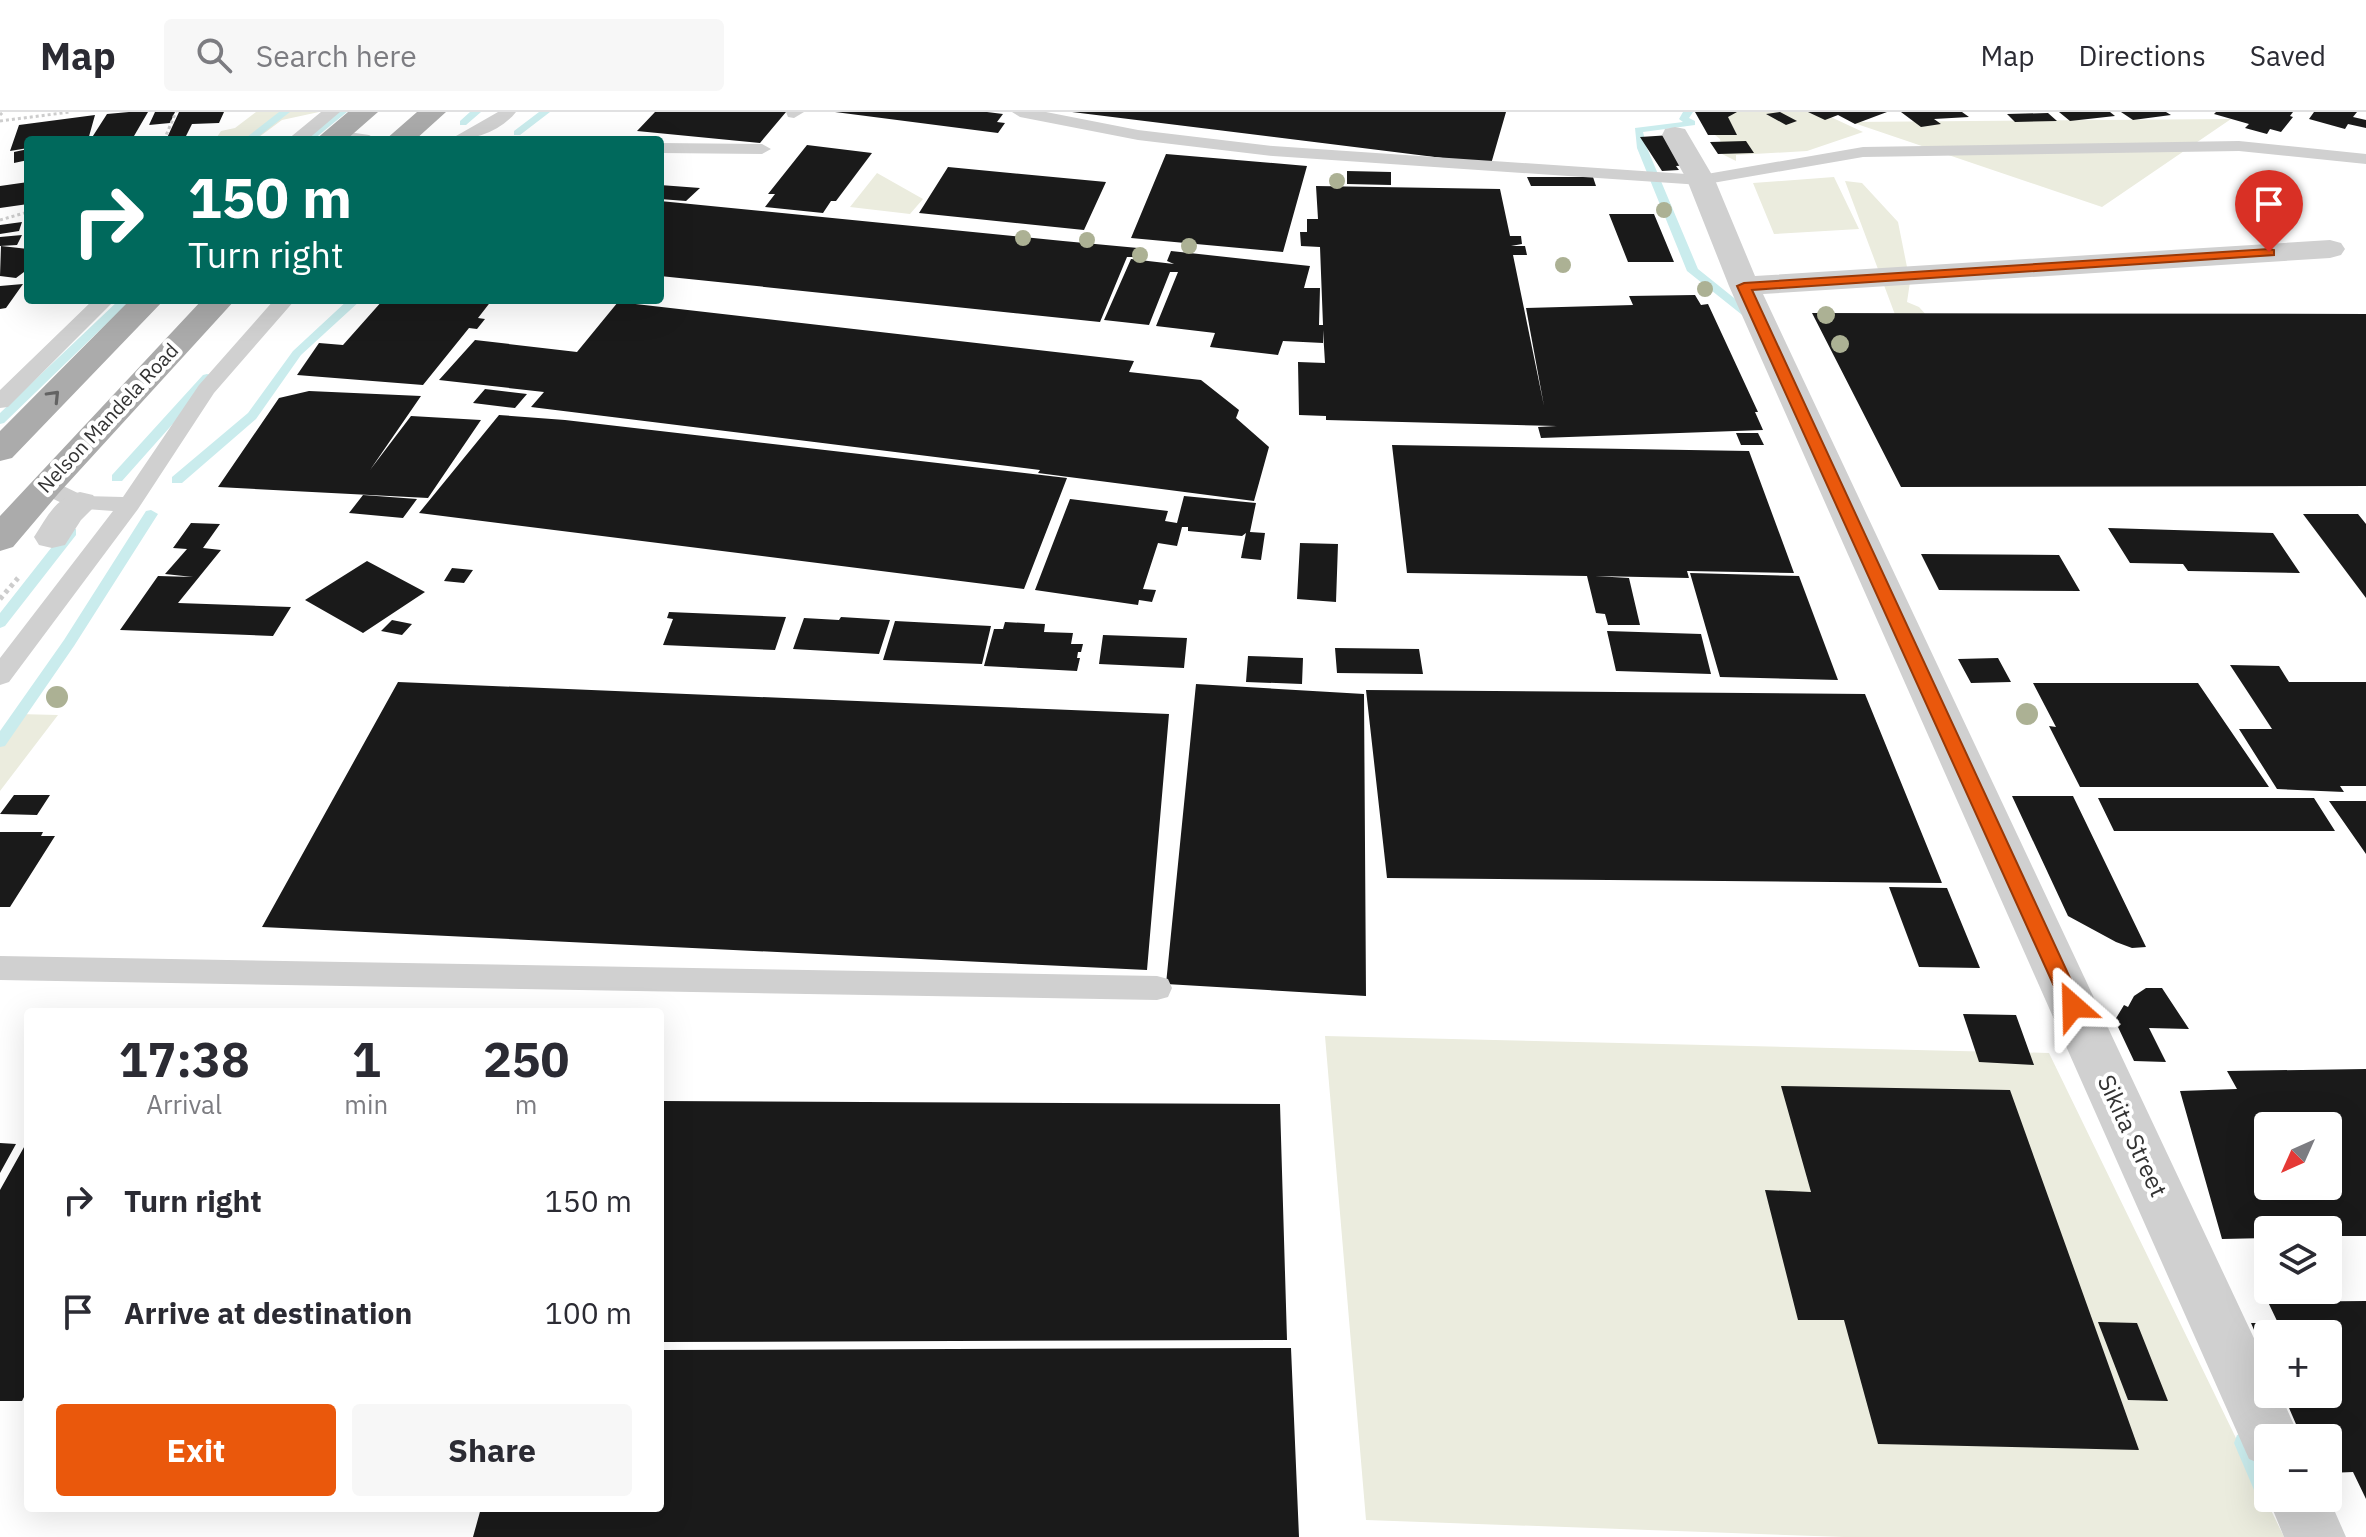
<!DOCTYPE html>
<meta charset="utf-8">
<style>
:root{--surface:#fff;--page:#f7f7f7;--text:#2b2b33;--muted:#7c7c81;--line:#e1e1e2;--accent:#ea580c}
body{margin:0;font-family:"IBM Plex Sans",sans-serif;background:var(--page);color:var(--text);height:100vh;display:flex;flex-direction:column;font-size:30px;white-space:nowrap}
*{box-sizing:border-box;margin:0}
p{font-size:26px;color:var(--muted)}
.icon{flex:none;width:44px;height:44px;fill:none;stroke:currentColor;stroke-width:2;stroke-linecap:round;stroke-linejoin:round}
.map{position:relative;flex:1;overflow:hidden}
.panel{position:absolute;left:24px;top:896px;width:640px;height:504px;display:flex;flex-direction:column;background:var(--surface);border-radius:8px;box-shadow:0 8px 32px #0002}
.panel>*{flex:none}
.banner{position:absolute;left:24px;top:24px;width:640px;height:168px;border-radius:8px;box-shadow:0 8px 32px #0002;background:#00695c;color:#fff;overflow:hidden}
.needle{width:52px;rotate:225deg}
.buttons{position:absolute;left:2254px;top:1000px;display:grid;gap:16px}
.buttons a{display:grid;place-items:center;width:88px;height:88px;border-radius:8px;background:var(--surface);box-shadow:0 8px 32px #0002;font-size:40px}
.pin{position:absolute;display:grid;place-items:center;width:68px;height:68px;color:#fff;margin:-82px -34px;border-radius:50% 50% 50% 0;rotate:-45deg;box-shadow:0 0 8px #0007}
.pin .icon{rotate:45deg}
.me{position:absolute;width:88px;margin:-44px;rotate:335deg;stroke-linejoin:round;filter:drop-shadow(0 0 6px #0008)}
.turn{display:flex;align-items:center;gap:28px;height:168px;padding:0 32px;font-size:36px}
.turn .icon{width:104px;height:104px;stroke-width:2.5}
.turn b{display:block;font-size:56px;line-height:68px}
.eta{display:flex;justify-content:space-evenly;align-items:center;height:136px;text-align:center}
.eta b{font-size:48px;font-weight:800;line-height:56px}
.primary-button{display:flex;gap:16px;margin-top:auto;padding:16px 32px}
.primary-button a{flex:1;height:92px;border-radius:8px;background:var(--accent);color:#fff;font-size:32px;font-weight:800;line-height:92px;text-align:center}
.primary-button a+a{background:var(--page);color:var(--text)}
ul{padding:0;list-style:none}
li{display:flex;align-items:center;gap:24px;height:112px;padding:0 32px}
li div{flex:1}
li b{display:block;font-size:30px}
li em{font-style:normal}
header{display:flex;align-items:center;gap:48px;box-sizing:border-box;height:112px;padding:0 40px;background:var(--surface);border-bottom:2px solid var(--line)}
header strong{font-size:38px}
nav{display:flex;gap:44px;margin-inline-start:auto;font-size:28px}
.search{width:560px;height:72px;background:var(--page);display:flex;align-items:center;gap:20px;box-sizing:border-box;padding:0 28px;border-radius:8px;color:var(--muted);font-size:30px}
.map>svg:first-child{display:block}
.green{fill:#ebecde}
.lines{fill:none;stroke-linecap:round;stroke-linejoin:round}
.stream{fill:#caeced;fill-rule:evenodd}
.building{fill:#1a1a1a;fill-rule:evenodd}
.path-far1{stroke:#cdcdcd;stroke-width:3;stroke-dasharray:3 3;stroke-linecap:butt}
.path{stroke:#cdcdcd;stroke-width:5;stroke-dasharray:4 4;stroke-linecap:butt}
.lane{fill:#d0d0d0;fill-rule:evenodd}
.street{fill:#d0d0d0;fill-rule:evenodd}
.primary{fill:#ababab;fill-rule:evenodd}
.tree{fill:#acb194}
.oneway{stroke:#636363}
.route{fill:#ea580c;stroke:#983908;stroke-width:2}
.labels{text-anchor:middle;stroke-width:8;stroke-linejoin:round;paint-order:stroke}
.far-street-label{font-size:20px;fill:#333;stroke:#fff}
.street-label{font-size:24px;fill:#333;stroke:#fff}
</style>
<header>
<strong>Map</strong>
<div class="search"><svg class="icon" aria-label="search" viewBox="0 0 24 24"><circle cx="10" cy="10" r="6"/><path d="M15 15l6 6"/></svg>Search here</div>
<nav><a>Map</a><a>Directions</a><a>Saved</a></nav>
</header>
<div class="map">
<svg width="2366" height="1425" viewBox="0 0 2366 1425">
<rect width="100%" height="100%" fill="#fff"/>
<path class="green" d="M256,0H319L282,8L255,28H215L221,19L235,16Z
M1716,0H1820L1863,20L1807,39L1736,43V49L1722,42L1720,27L1715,23Z
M2231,7L2102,95L1851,10Z
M877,61L923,87L910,102L850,95Z
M1834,65L1859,117L1774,122L1753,71Z
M1845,69L1862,71L1898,110L1910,170L1907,190L1919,195L1929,206L1909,240Z
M18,602L58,603L0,679V631Z
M1325,924L2049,941L2284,1425H1844L1366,1408Z"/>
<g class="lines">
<path class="stream" d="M279,0H290L254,28H243Z
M336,0H347L313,28H302Z
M470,0H481L466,13H460V9Z
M539,0H550L520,23H514V19Z
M1683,0H1693L1689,6L1695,9V13L1643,20L1647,36L1698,157L1759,206V210H1751L1687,159L1637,36L1635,16L1683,10L1679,7Z
M119,188H131L4,311L0,312V301Z
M348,188H361L301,243L256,307L182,371H172V365L248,301L293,239Z
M207,262L211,263V269L122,369H112V363L203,263Z
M151,398L158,402L74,534L5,634L0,635V619L64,528L146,399Z
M71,416L76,417V423L5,514L0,516V501L66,417Z
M2245,1320L2253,1323L2268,1358V1386H2278L2276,1392L2268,1395L2260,1392L2234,1331L2237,1323Z"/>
</g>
<path class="building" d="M129,0H148L134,24L91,27L107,2Z
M155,0H175L170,11L149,13Z
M179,0H224L219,11L192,12L184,28H166Z
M655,0H786L760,31L637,19Z
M835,0H987L1003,2L997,10L1005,11L998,21Z
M1072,0H1506L1491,52Z
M1695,0H1737L1728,5L1737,23H1708Z
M1780,0L1797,9L1786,13L1766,2Z
M1808,0H1887L1855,12L1838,3L1825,8Z
M1901,0H1962L1969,5L1934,7L1941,12L1921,15Z
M2059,0H2110L2115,4L2070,9Z
M2121,0H2166L2171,3L2133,8Z
M2216,0H2293L2290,4L2293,5L2281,20L2270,17L2267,22L2245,16L2249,12L2214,2Z
M2314,0H2357L2353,5L2366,8V16L2348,12L2345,17L2309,7Z
M2048,1L2057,9L2015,10L2007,2Z
M95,3L88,28H28V36L10,39L19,13Z
M1671,23L1691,53L1676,54L1679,58L1662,59L1640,25Z
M1746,29L1754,41L1718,42L1710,30Z
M807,33L872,41L836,89H831L823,101L765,95L775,82H768Z
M28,37V48L14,51V40Z
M1166,42L1307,54L1283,140L1131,126Z
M948,55L1106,70L1084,118L919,101Z
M1347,59L1391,60V73L1347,72Z
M1527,65H1593L1596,74H1531Z
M28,70V92L0,96V74Z
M660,73L700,76L686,89L660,87Z
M1316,74L1500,77L1510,124H1521L1522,132L1511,134H1525L1527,143H1513L1544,294L1526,196L1633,193L1629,184L1695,183L1701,193L1708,192L1758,300H1755L1763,318L1541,326L1538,315L1557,314L1326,308V304L1299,303L1298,250L1325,251L1323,218V231L1283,229L1278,243L1210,235L1215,221L1156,214L1178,160H1170L1149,213L1104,208L1131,147L1174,152L1167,149L1171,139L1310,154L1304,176H1320L1319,213H1323L1320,135L1301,134L1300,120H1307V107H1318Z
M660,89L1063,129L1138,136L1134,145H1127L1100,210L660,164Z
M1609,102H1654L1674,150H1628Z
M22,110L19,119L0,122V113Z
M22,123L17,133L0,134V125Z
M1,134L28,137V157L16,166L0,164Z
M23,172L6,196L0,197V174Z
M383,188H492L478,206L485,207L477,217L469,216L423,273L297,263L319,231L343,233Z
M618,190L1134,249L1129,260L1201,268L1239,298L1236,306L1269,335L1254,389L1038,361L1040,358L531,295L544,280L439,268L475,228L577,240Z
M1812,201L2366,202V374L1901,375Z
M485,277L527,282L515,296L473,291Z
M309,279L421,284L370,358L411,304L481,308L428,386L218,375L279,286Z
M499,303L565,308L1067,366L1024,477L419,401Z
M1736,321H1758L1764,333H1741Z
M1392,333L1749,339L1794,461L1687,459L1689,466L1595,464L1629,466L1640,513H1608L1605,502L1596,501L1587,464L1407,461Z
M363,383L417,387L403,406L349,401Z
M1184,384L1256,391L1250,420L1265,421L1261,448L1241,446L1246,421L1242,424L1188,419V415H1182L1177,434L1158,431L1143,477L1156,478L1152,490L1139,488L1138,493L1035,478L1070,387L1168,399L1165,409L1177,411Z
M2303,402H2358L2366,412V486Z
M191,411L220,412L203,436L221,438L178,491L291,495L273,524L120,518L158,464L193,465L165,462L187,437L173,436Z
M2108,416L2273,421L2300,461L2188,459L2183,452L2130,451Z
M1300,431L1338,432L1336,490L1297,487Z
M1921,442L2059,443L2080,479L1939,478Z
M367,449L425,480L363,521L305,488Z
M452,456L473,458L464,471L444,469Z
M1690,461L1799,464L1838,568L1720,565Z
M669,500L786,505L775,538L663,533L673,507L667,506Z
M841,505L890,508L879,542L793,537L804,506L839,508Z
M392,508L412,512L402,523L381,519Z
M895,509L991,514L982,552L883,548Z
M1005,510L1045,512L1044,520L1073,521L1071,532H1083L1081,540H1078L1077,546H1080L1077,559L984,554L994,517H1003Z
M1607,519L1701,522L1711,562L1616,559Z
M1103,523L1187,526L1184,556L1099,552Z
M1335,536L1419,537L1423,562L1337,561Z
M1248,544L1303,546L1302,572L1246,570Z
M1998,546L2011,570L1971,571L1958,547Z
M2230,553L2279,554L2289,570H2366V674H2340L2344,680L2277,677L2239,617H2272Z
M398,570L1169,602L1147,858L262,815Z
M2033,571H2198L2269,675H2080L2049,614L2056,615Z
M1196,572L1364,582L1366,884L1166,872Z
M1366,578L1865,582L1942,771L1387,766Z
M14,683H50L37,703L0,702Z
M2012,684H2073L2146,835L2132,836L2116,830L2068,804Z
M2098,686H2314L2335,719H2114Z
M2329,689H2366V742Z
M0,720H43L41,724H55L10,795H0Z
M1889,775L1947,776L1980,856L1919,855Z
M2146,876H2162L2189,917L2149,916L2166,950L2134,949L2118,915L2121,912L2115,908L2124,893L2128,895L2134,884Z
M1963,902L2016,903L2034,953L1979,950Z
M2366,957V1124H2328V1118H2268V1126L2222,1127L2180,979L2237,977L2227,959ZM2268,1014H2328V1074H2268Z
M1781,974L2010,978L2139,1338L1878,1332L1844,1208H1798L1765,1078L1811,1080Z
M660,989L1280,992L1287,1228L660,1230Z
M28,1028V1277L22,1289H0V1078Z
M0,1031L16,1032L0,1061Z
M2366,1189V1387L2353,1360L2328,1361V1326H2302L2283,1282H2328V1222H2268V1250L2251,1211H2278L2268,1190Z
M2098,1210L2137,1211L2168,1289L2128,1288Z
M1291,1236L1299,1425H473L481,1396H660V1238Z"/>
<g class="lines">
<path class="path-far1" d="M0,3L3,0
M0,9L70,0
M164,28L176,0
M0,108L28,100"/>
<path class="path" d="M0,487L18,466"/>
<path class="lane" d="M321,0H340L307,28H287Z
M498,0H516C500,20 474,28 449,28Z
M786,0H804L794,6L788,5Z
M1012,0H1046L1138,18L1273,34L1701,63L1863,35L2239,29L2366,42V52L2239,39L1863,45L1701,73L1273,44L1138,28L1020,5Z
M335,18L369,23L378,28L329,27L326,23Z
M660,31L762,32L771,37L762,42L660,41Z
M93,188H115L8,295L0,296V278Z
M274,188H295L214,281L138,397L9,570L0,573V546L113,399L72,396L37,379L34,374L37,369H53L84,384L123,385L199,273Z
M0,844L1157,864L1168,867L1172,876L1168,885L1157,888L0,868Z"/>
<path class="street" d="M1675,15L1685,17L1715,68L1755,164L2330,128L2341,131L2345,137L2341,143L2330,146L1763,182L2268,1256V1282H2280L2300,1326H2268V1355L2249,1347L1729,174L1687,68L1662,23L1665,17Z
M80,380L93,383L98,391L81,408L65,433L52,436L39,433L34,425C47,405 55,386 80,380Z
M2328,1384L2346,1425H2284L2268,1386V1385Z"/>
<path class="primary" d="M348,0H378L346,28H315Z
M417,0H446L415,28H385Z
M130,188H164L12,346L0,349V319Z
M202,188H235L58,382L13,435L0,439V404Z"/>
</g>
<g class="tree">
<circle cx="1337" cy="69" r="8"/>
<circle cx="1664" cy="98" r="8"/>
<circle cx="1023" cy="126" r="8"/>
<circle cx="1087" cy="128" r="8"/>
<circle cx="1189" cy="134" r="8"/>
<circle cx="1140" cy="143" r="8"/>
<circle cx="1563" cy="153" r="8"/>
<circle cx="1705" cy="177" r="8"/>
<circle cx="1826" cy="203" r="9"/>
<circle cx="1840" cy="232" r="9"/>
<circle cx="57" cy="585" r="11"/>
<circle cx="2027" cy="602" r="11"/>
</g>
<defs><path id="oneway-chevron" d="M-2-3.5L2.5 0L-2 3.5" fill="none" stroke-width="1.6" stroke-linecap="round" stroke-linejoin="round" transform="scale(2)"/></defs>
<use class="oneway" href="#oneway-chevron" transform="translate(54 284) rotate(-46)"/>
<path class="route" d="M2269,137L2274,138V143L1752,178L2083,894L2080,900L2073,902L2066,900L2063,894L1737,174L1744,171Z"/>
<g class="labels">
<g class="far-street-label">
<text transform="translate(108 306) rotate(-47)" y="7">Nelson Mandela Road</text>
</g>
<g class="street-label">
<text transform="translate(2132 1024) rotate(65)" y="8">Sikita Street</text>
</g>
</g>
</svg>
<div class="buttons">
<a><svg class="needle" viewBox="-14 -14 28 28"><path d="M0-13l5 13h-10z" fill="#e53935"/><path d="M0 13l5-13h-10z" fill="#7c7c81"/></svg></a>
<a><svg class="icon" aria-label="layers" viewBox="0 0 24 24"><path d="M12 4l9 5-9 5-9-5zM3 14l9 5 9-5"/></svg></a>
<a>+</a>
<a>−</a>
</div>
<div class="pin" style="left:2269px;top:140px;background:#d93025"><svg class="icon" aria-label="arrive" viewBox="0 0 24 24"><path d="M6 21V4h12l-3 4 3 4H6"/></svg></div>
<svg class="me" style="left:2073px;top:894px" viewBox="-20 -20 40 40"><path d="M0-17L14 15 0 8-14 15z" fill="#ea580c" stroke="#fff" stroke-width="4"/></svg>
<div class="banner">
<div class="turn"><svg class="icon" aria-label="right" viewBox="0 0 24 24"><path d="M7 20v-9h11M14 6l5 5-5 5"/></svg><div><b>150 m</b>Turn right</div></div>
</div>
<section class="panel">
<div class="eta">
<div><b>17:38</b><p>Arrival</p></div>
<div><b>1</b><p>min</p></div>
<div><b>250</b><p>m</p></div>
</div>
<ul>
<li><svg class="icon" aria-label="right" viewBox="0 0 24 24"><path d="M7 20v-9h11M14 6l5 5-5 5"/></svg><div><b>Turn right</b></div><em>150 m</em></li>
<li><svg class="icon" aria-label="arrive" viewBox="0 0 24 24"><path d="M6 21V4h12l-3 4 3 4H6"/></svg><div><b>Arrive at destination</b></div><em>100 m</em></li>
</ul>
<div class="primary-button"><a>Exit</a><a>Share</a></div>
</section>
</div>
